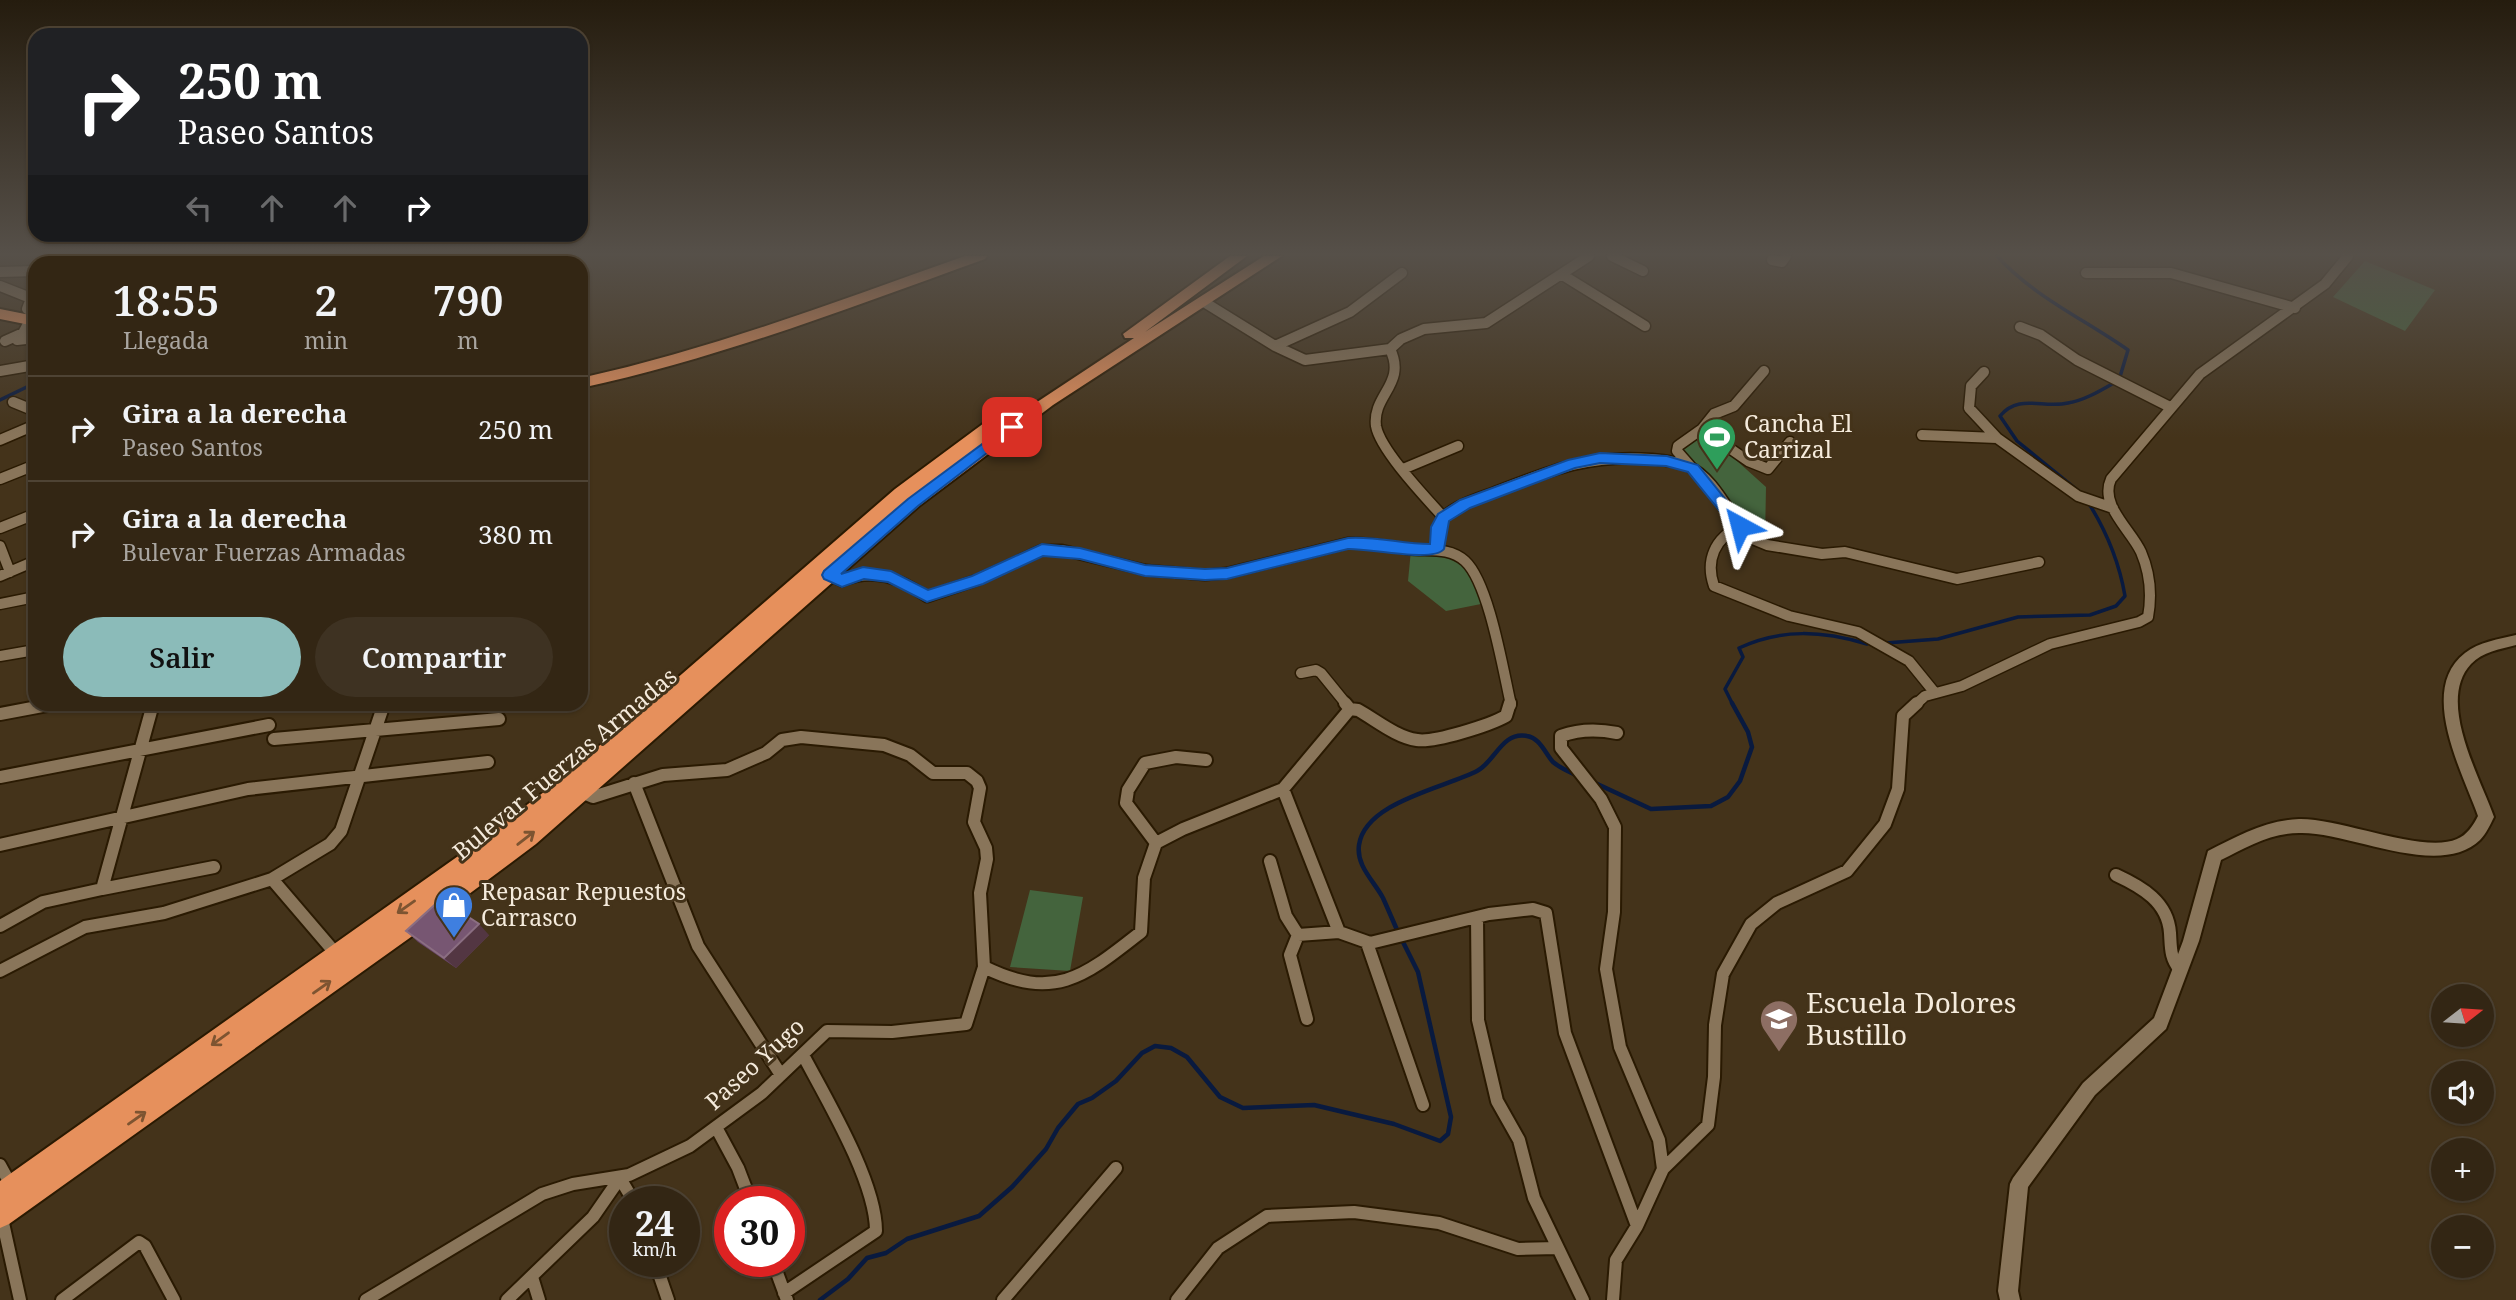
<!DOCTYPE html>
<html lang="es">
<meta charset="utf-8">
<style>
:root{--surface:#332614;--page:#3e3222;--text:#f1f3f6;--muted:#a9a5a0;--line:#4e4334;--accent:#8bbbb9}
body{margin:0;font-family:"Noto Serif",serif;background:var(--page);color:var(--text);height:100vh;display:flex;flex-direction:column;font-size:26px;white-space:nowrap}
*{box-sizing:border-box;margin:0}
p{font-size:23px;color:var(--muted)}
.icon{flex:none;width:38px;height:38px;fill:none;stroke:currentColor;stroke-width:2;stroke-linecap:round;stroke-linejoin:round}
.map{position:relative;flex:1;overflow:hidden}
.details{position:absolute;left:28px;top:256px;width:560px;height:455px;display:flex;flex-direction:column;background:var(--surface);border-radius:21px;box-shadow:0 2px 5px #0004,0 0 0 2px var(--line)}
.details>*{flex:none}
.guide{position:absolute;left:28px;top:28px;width:560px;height:214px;border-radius:21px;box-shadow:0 2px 5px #0004,0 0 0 2px var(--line);background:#202124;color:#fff;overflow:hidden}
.needle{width:46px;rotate:73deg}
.controls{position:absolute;left:2431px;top:984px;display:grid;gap:14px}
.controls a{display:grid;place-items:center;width:63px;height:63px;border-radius:50%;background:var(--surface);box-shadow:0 2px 5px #0004,0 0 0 2px var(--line);font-size:35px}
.speed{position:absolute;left:609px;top:1186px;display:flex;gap:14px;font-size:35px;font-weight:700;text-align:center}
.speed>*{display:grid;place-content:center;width:91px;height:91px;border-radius:50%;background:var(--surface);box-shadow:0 2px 5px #0004,0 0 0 2px var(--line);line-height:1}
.speed small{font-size:18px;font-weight:400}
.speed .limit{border:10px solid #d22;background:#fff;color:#111}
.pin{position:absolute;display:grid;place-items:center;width:60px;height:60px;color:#fff;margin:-30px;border-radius:14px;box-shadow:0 4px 10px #0006}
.me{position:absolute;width:77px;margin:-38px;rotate:322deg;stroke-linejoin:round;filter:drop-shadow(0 0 5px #0008)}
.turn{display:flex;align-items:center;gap:24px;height:147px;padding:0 35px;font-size:32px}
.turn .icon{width:91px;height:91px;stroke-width:2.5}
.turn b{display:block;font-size:49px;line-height:60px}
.lanes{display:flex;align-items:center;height:66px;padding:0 35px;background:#0003;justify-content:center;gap:35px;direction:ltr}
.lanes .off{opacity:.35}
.eta{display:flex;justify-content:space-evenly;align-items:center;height:119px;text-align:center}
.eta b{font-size:42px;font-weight:600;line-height:49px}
.primary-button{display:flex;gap:14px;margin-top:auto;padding:14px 35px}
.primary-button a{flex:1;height:80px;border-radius:42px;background:var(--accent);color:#111;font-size:28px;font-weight:600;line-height:80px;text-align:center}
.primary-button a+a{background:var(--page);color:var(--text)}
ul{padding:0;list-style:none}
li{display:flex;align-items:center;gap:21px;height:105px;padding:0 35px;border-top:2px solid var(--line)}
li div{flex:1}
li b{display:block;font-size:26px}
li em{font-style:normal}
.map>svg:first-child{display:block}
.green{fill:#44643d}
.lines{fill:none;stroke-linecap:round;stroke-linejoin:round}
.stream-far1{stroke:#091a3f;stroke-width:3.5}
.stream{stroke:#091a3f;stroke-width:4.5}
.minor-far1-casing{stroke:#2a1a02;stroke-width:13}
.minor-casing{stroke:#2a1a02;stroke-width:16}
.tertiary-casing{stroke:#2a1a02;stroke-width:4}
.trunk-casing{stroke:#2a1a02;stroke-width:4}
.minor-far1{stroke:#89755a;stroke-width:10}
.minor{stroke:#89755a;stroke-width:12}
.tertiary{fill:#89755a;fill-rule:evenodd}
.trunk{fill:#e6905c;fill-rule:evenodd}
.wall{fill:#684565}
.shaded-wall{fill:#533642}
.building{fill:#775672;stroke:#8b6e82;stroke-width:2}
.oneway{stroke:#7d5431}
.route{fill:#1a73e8;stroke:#114b97;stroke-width:2}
.labels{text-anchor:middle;stroke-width:6;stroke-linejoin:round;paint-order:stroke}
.poi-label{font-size:23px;fill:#f5ebdc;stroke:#44331a;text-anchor:start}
.street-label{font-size:23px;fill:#f5ebdc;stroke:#44331a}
.near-poi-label{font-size:28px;fill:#f5ebdc;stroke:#44331a;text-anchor:start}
</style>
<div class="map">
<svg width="2516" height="1300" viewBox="0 0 2516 1300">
<rect width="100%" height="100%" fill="#44331a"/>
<path class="green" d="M2365,261L2435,290L2405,331L2333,297Z
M1706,433L1766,487L1765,540L1742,525L1678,454Z
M1411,550L1464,560L1486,603L1446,611L1408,581Z
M1030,890L1083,897L1070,971L1010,967Z"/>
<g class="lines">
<path class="stream-far1" d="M1997,256C2034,297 2084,319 2128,350L2119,380C2103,389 2086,400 2068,403C2043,409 2019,393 2000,416L2017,441L2081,493
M0,400L35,383
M1886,643L1938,639L2018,617L2090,615L2116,606L2125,596C2119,561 2107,532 2088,502
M1733,705L1725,689L1743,657L1739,648C1782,628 1823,631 1867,644"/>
<path class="stream" d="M1593,782L1651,809L1711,806L1728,797L1740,781L1752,747L1748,732L1732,703
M1398,932C1393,921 1388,909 1383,898C1374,881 1356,866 1359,845C1365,802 1444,788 1477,771C1495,762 1502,731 1527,736C1540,738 1545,753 1553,762C1560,768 1568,771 1576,775
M820,1300L848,1279L867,1258L886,1253L907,1239L979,1216L1012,1187L1046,1149L1058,1128L1078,1104L1092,1098L1116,1081L1142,1053L1155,1046L1171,1048L1187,1057L1220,1097L1243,1108L1314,1105L1394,1124L1440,1141L1448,1134L1451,1117L1418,972L1401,938"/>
<g class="minor-far1-casing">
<path id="minor-far1" d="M243,256L252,262
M1612,256L1643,271
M1772,260L1782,262L1786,256
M44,262L49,256
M0,272L35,271
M2086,273H2171L2295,308
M1561,274L1645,326
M0,286L28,297L30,301L27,309
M1204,302L1275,346L1305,360L1390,349
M2020,327L2041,335L2077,360L2170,407
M17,340L35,338
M5,341L23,333L30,320
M1275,346L1350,312L1402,273
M1390,349L1401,339L1424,329L1486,323L1589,256
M1390,349C1407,384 1372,395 1376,426C1380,450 1427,499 1444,518
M0,371L35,365
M1984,372L1971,386L1969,408L1997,438L2078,496L2113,508
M13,402L35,411
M1702,429L1714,414L1734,406L1764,371
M1922,435L1997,438
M0,440L35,425
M1691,467L1677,451L1678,446L1702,429L1748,461L1768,469L1790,442
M1403,469L1458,446
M0,479L35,465
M1740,526L1750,538L1767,545L1822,554L1845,552L1957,579L2039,562
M0,528L35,514
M0,546L10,572
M1437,549C1437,539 1436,526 1443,518C1455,505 1479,498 1495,492C1551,470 1590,454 1651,459C1663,460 1676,461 1688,466C1711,476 1726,507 1740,526C1715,538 1705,560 1714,586L1789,616L1858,632L1909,661L1935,693
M829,575L842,581C874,568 900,578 927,597L977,580L1042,550H1062L1145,570L1205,575L1227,573L1348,543C1369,542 1387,546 1407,549C1427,552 1448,546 1465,561C1489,583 1503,670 1511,705
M0,576L35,561
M0,604L35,597
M0,656L35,650
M1301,673L1316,670L1321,673L1347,705
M49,705L53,704
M1915,705L1925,696L1962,686L2050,644L2139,622L2148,617C2152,595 2150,573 2141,552C2131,530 2099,505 2111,479L2200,374L2325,284L2348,256"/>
</g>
<g class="minor-casing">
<path id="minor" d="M1345,703L1350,709
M153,704L102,889L214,867
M0,714L53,704
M1617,733C1597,729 1580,729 1561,736V748L1601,799L1615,827L1614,912L1606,969L1620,1047L1659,1140L1663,1169
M274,739L499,719
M0,777L269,725
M634,783L698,946L781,1075
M1283,789L1339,932L1370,943L1489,914L1533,909L1546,913L1565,1033L1637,1226
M1156,843L1126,803L1128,790L1145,763L1176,757L1206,760
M0,845L248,789L488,762
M1270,861L1286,916L1298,935L1339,932
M2116,875C2142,887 2168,902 2170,933C2171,948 2170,958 2180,970
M272,879L337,955
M1477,917L1478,1020L1497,1101L1519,1140L1534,1198L1583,1300
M0,926L43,902L102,889
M1298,935L1290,955L1307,1019
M1367,943L1423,1105
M984,967C1055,1002 1085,976 1141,932L1144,878L1156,843L1183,829L1283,789L1350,709L1358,710C1376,720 1396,737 1417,740C1434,743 1490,725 1506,716L1510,703
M0,971L85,927L164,913L272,879L330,844L341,831L384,704
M717,1129L738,1168L751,1202
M0,1165L12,1187
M1,1214L20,1300
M655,1262L668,1300
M773,1262L787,1300
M532,1277L539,1300
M784,1293L876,1231C876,1182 827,1100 803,1055
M62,1300L139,1242L145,1246L174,1300
M366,1300L542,1194L573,1184L629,1175L690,1146L762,1093L827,1031L892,1032L966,1024L984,967L980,893L987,859L986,848L974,822L980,788L977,781L967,773H933L910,755L884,745L801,737L782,740L766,753L727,770L663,775L593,797L581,792
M507,1300L593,1217L620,1178L634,1202
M1003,1300L1116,1168
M1177,1300L1218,1248L1267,1216L1354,1212L1439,1223L1518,1249L1557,1248
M1613,1300L1616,1260L1637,1226L1663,1169L1708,1125L1714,1077L1715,1025L1723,974L1751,924L1777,903L1847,871L1885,824L1898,789L1903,716L1917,703"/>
</g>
<g class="tertiary-casing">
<path id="tertiary" d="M2516,635V645C2501,649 2482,652 2471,664C2436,701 2480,777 2494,817C2490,825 2486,834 2480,840C2440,879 2352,833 2302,833C2272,832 2247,847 2221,860L2199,941L2166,1029L2095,1095L2028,1187L2018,1291L2020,1300H2000L1998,1291L2010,1184L2013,1178L2083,1083L2154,1018L2183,941L2208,851C2237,836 2266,820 2299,819C2341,818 2423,854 2457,839C2467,835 2473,826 2478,816C2463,773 2417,690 2465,653C2479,642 2499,639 2516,635Z"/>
</g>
<g class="trunk-casing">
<path id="trunk" d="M965,256H987L985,259C852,307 720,358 581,388V378C713,349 838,301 965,256Z
M1230,256H1247L1145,332L1264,256H1282L1053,405L919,506L536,844L418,932L9,1224L0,1228V1181L478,842L561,779L895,489L1007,406H1019L1021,410L1019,414L1134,338H1125L1123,334Z
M0,309L35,316V326L0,319Z"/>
</g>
<use href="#minor-far1" class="minor-far1"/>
<use href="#minor" class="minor"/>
<use href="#tertiary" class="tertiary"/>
<use href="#trunk" class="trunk"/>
</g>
<path class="wall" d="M406,931L489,935L456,968L418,942Z"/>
<path class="shaded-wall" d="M479,924L489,935L456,968L444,958Z"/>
<path class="building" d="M441,899L479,924L444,958L406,931Z"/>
<defs><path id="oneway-shaft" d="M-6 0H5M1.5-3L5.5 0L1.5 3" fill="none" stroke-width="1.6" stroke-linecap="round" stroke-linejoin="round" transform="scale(1.75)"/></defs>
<g class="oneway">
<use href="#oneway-shaft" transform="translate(526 838) rotate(-38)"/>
<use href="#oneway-shaft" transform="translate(406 907) rotate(145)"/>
<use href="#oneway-shaft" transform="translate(322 987) rotate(-35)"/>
<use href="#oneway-shaft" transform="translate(220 1039) rotate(144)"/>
<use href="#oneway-shaft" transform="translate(137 1118) rotate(-35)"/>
</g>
<linearGradient id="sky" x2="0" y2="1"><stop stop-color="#251c0e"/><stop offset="0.58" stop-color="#565049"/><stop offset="1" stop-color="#565049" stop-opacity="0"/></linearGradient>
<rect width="2516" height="438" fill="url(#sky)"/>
<path class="route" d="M1012,422L1017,424V430L918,506L841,574L863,567L891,571L928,590L972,576L1042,544L1080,548L1145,565L1205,569L1227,568L1348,538C1376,536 1402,544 1430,544L1431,527L1438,514L1460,500L1568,460L1600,453L1667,456L1698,465L1747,526L1745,530H1735L1688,472L1666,466L1600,463L1575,468L1470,508L1449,521L1444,549C1433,563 1369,548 1348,549L1227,579L1205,580L1145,576L1080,559L1043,556L983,584L927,602L888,582L864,579L842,587L824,579L822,575L824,571L908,499Z"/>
<defs>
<g id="stadium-pin" transform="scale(2.0125)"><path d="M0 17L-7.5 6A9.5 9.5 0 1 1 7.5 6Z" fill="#2e9e5b" stroke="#44331a"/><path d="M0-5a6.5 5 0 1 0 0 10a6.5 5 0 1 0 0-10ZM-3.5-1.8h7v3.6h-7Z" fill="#fff"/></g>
<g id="shop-pin" transform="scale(2.0125)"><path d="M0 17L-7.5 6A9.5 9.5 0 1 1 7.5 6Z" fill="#3f7fe0" stroke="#44331a"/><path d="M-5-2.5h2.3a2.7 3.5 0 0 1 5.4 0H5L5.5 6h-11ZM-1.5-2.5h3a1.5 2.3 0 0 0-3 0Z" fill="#fff"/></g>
<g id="school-pin" transform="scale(2.0125)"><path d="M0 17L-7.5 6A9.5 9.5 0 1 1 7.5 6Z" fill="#8d6e63" stroke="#44331a"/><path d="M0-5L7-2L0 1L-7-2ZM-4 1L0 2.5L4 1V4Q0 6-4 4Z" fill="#fff"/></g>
</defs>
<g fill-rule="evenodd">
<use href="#stadium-pin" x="1717" y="437"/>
<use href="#shop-pin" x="454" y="905"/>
<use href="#school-pin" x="1779" y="1019"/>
</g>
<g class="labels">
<g class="poi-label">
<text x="1744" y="432">Cancha El<tspan x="1744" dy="26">Carrizal</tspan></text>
<text x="481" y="900">Repasar Repuestos<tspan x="481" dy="26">Carrasco</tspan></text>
</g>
<g class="street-label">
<text transform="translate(565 764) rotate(-40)" y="8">Bulevar Fuerzas Armadas</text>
<text transform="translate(755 1064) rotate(-42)" y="8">Paseo Yugo</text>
</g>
<g class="near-poi-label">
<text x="1806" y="1013">Escuela Dolores<tspan x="1806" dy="32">Bustillo</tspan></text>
</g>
</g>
</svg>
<div class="controls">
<a><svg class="needle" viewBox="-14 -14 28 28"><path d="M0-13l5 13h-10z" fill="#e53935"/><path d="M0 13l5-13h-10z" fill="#a9a5a0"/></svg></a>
<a><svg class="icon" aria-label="sound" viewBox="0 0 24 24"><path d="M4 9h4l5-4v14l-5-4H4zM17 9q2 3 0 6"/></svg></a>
<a>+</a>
<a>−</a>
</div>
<div class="speed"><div>24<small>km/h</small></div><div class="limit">30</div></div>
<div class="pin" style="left:1012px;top:427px;background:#d93025"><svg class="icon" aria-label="arrive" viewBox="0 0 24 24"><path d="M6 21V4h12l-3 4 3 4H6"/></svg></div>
<svg class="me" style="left:1740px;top:526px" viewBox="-20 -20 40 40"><path d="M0-17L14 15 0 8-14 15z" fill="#1a73e8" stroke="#fff" stroke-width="4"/></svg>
<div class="guide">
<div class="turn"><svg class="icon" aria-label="right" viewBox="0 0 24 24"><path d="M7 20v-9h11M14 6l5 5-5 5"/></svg><div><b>250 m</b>Paseo Santos</div></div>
<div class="lanes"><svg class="icon off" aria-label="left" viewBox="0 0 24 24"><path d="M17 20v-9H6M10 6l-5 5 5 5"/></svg><svg class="icon off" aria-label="ahead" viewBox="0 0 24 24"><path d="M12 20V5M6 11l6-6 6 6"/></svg><svg class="icon off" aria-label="ahead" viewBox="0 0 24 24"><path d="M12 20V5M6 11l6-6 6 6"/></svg><svg class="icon" aria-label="right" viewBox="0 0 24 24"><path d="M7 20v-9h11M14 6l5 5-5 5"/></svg></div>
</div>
<section class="details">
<div class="eta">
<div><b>18:55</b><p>Llegada</p></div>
<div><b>2</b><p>min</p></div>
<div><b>790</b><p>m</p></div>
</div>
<ul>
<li><svg class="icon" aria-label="right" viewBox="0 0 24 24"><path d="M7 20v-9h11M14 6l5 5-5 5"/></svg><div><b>Gira a la derecha</b><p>Paseo Santos</p></div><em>250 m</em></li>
<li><svg class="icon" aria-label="right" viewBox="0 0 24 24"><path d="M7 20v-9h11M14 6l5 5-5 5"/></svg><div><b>Gira a la derecha</b><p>Bulevar Fuerzas Armadas</p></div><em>380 m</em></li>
</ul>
<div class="primary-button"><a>Salir</a><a>Compartir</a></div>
</section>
</div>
